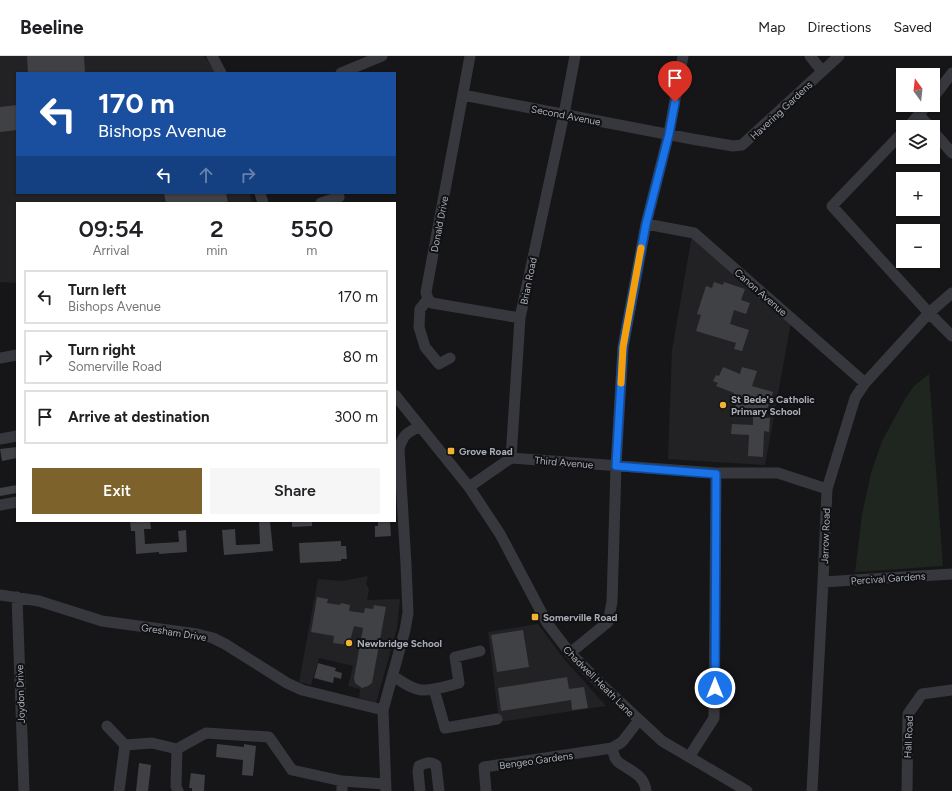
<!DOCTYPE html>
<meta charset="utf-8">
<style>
:root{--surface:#fff;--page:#f6f6f6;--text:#202124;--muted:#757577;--line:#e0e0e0;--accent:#7e622b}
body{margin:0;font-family:Figtree,sans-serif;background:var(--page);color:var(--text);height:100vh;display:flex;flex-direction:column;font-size:15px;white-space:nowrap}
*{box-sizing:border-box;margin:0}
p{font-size:13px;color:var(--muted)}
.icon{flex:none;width:22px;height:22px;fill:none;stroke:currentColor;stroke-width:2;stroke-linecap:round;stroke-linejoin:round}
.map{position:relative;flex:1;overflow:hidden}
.drawer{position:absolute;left:16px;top:146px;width:380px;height:320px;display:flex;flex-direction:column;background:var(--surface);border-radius:0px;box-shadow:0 1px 3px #0004}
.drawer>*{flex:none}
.guide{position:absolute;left:16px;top:16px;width:380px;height:122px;border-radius:0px;box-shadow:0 1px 3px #0004;background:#1a4fa0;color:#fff;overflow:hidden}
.needle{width:26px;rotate:345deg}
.tools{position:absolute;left:896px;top:12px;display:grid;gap:8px}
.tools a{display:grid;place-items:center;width:44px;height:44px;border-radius:0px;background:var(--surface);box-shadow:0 1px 3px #0004;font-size:20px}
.pin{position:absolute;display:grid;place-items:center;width:34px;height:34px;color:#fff;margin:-41px -17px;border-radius:50% 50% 50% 0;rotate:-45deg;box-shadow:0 0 4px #0007}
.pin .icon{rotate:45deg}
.me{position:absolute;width:44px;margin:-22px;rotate:0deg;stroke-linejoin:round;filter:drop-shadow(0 0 3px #0008)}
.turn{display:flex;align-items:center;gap:14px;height:84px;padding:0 16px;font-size:18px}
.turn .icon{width:52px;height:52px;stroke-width:2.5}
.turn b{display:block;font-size:28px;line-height:34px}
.lanes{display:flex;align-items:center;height:38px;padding:0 16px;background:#0003;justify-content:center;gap:20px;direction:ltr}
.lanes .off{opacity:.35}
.eta{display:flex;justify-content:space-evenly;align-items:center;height:68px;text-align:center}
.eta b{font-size:24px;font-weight:600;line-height:28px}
.action{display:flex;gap:8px;margin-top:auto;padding:8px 16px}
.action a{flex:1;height:46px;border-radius:0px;background:var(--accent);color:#fff;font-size:16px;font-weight:600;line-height:46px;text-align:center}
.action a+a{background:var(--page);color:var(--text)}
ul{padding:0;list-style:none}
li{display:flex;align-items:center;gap:12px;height:54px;margin:0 8px 6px;padding:0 8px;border:2px solid var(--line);border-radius:0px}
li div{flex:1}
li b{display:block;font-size:15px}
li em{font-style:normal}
header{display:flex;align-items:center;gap:24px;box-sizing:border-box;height:56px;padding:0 20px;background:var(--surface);border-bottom:1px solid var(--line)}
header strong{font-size:19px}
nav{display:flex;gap:22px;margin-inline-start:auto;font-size:14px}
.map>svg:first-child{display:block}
.built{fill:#222225}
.green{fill:#1e261f}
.building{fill:#404145}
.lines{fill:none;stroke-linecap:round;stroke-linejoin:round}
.minor{stroke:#37383d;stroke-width:11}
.route-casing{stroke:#114b97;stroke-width:10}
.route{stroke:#1a73e8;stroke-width:7}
.slow{stroke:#f59e0b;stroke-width:7}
.poi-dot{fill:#f2b134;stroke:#111113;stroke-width:1.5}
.labels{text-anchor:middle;stroke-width:4;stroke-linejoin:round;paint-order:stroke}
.street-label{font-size:10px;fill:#a8adb8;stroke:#111113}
.poi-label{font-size:10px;font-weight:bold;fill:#a8adb8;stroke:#111113;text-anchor:start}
</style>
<header>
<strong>Beeline</strong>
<nav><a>Map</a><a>Directions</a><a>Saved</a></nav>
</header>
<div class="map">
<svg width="952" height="735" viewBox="0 0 952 735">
<rect width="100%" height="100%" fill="#161618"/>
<path class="built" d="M0,0H204L217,17H17V137H250L252,147H17V227L0,226Z
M692,179L791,266L765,409L668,403L672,294Z
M368,520L366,528L369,533L367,544L400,543L397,572L376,647L359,642L360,633L348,630L353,610L319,602L311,629L299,626L318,523L342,525Z
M538,568L565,604L606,650L499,666L488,576Z"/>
<path class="green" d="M929,318L943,510L855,516L862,459L871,417L882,385L905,343L914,330Z"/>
<path class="building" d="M27,0H84L85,17H28Z
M17,49V74L0,76V51Z
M164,137H226L228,147H166Z
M714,226L723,229L724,226L745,233L741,244L750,247L746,258L734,254L730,268L749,274L742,295L734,293L736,287L696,275L701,259L697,258L706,230L712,232Z
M723,311L740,318L742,311L757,315L752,330L773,336L764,362H770L769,376L764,375L763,401L748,400L749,379L731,378L732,368L753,369V356L735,351L739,340L733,339L734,337L716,330L718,327L713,325L716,319L719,320Z
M17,391V402L2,405L0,393Z
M17,429V437L0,440V432Z
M130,465H150L151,473H144L145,488L179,486L178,475L186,474L187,496L159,498V496L136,498L135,475H131Z
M259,465H270L273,495L224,499L222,474L235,473L236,489L260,488Z
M292,465H312V470L292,471Z
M378,465H390L391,480L375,481V470H378Z
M341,485V490H346L347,503H341V505L300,507L299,487Z
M317,541L328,543L327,547L340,549L341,547L350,549L349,555L364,557L365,552L373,553L374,549L386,551L372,627L368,630L362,632L355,627L354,622L363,572L354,570L349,589L333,587L334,580L311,576Z
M523,574L529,611L497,616L491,579Z
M318,607L336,612L335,615L342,617L341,623L334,621L333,627L314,622Z
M567,621L569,633L584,631L588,652L572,654L571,644L501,655L498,632Z
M217,688L244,691V688L256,690L253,720L242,719L243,704L216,701Z
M139,707L151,709L148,735H136Z
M191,717L205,719L204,735H192V732H189Z"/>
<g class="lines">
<path class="minor" d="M212,0L221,17
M470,0L426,236L428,243L432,247L520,262
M810,0L822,15
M341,17L382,0
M463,39L692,83L733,90L742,89L839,0
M933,42L952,17
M919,59L930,71
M908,71L927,49
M933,75L952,97
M903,76L832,150L929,257L952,280
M260,137L263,147
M321,147L339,141
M646,168L694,177L865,327
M428,243L420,253L419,271L425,291L439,308L450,302
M0,302L17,299
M395,339L469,431L500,478L547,567L570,597L604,631L662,685L747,735
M0,383L17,380
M511,402L716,417H778L827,433
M469,431L511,402L520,262L564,58L575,0
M0,449L17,446
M823,526L952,518
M0,539L39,545L102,565L197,578L213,582L225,588L287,627L302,634L383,654
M17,541L24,735
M570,597L608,566L612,546L616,410L623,291L646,168L669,77L683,0
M393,620C401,625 411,633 421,634C433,635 447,630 459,627L455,601L480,595
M434,633L445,672L497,663
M639,664L622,686L612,692L615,702L618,706C629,714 645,719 646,735
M107,670L125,689
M689,701L714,662L716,417
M119,735L125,689L152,687L177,693
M178,735L176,730L177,693L206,677L269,681L292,714L342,725L385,728
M342,735V725
M386,735L383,654L405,574L408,557L406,508L399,393C403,378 407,377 420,370
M420,735L418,715L419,710C425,707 430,705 436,709L439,735
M486,735L484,711L612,692
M812,735L823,526L827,433L855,342L865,327L929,257L952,237
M907,735L908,658L922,638L952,634"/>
</g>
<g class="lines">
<g class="route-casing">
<path id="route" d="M675,46L669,78L646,168L623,291L616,410L716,418L715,632"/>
</g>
<use href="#route" class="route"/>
<path class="slow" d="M621,327L623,291L641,192"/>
</g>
<g class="poi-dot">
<circle cx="723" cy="349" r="4"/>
<rect x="447" y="391" width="8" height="8" rx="2"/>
<rect x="531" y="557" width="8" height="8" rx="2"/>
<circle cx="349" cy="587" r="4"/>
</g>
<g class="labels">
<g class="street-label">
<text transform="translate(781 54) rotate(-43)" y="4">Havering Gardens</text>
<text transform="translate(566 59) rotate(11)" y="4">Second Avenue</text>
<text transform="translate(439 168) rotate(-79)" y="4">Donald Drive</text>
<text transform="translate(528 225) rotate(-78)" y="4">Brian Road</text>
<text transform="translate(761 236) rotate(41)" y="4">Canon Avenue</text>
<text transform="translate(564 406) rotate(5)" y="4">Third Avenue</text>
<text transform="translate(825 480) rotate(-88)" y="4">Jarrow Road</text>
<text transform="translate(888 522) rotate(-4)" y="4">Percival Gardens</text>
<text transform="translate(174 576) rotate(9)" y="4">Gresham Drive</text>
<text transform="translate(599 625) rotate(45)" y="4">Chadwell Heath Lane</text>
<text transform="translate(20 638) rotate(-92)" y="4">Joydon Drive</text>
<text transform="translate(908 681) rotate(-87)" y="4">Hall Road</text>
<text transform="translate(536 704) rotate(-8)" y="4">Bengeo Gardens</text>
</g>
<g class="poi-label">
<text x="731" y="347">St Bede's Catholic<tspan x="731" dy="12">Primary School</tspan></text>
<text x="459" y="399">Grove Road</text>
<text x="543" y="565">Somerville Road</text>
<text x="357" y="591">Newbridge School</text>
</g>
</g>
</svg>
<div class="tools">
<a><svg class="needle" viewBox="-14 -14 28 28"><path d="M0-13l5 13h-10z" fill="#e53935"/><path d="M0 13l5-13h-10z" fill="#757577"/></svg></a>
<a><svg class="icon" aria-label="layers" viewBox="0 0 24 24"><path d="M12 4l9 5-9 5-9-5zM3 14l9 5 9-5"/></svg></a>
<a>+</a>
<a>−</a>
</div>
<div class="pin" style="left:675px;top:46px;background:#d93025"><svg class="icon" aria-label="arrive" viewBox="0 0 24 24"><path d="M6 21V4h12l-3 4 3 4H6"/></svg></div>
<svg class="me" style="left:715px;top:632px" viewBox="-20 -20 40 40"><circle r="17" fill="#1a73e8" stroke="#fff" stroke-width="3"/><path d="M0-11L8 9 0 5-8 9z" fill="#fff"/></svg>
<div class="guide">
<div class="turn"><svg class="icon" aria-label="left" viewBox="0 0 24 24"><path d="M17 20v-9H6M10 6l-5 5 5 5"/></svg><div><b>170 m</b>Bishops Avenue</div></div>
<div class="lanes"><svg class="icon" aria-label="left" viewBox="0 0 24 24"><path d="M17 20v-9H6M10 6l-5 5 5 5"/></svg><svg class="icon off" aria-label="ahead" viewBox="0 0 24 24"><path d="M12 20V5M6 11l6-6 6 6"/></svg><svg class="icon off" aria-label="right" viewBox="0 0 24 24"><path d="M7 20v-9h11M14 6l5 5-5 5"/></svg></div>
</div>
<section class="drawer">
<div class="eta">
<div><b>09:54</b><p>Arrival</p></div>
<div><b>2</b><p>min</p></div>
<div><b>550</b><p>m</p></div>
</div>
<ul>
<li><svg class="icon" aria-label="left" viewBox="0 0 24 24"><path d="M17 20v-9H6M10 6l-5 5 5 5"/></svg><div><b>Turn left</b><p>Bishops Avenue</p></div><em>170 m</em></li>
<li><svg class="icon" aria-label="right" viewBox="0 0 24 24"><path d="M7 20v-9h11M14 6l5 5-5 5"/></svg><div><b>Turn right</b><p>Somerville Road</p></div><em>80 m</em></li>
<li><svg class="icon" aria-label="arrive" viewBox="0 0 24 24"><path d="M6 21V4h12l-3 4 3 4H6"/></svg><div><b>Arrive at destination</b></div><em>300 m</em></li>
</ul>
<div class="action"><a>Exit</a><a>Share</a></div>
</section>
</div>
